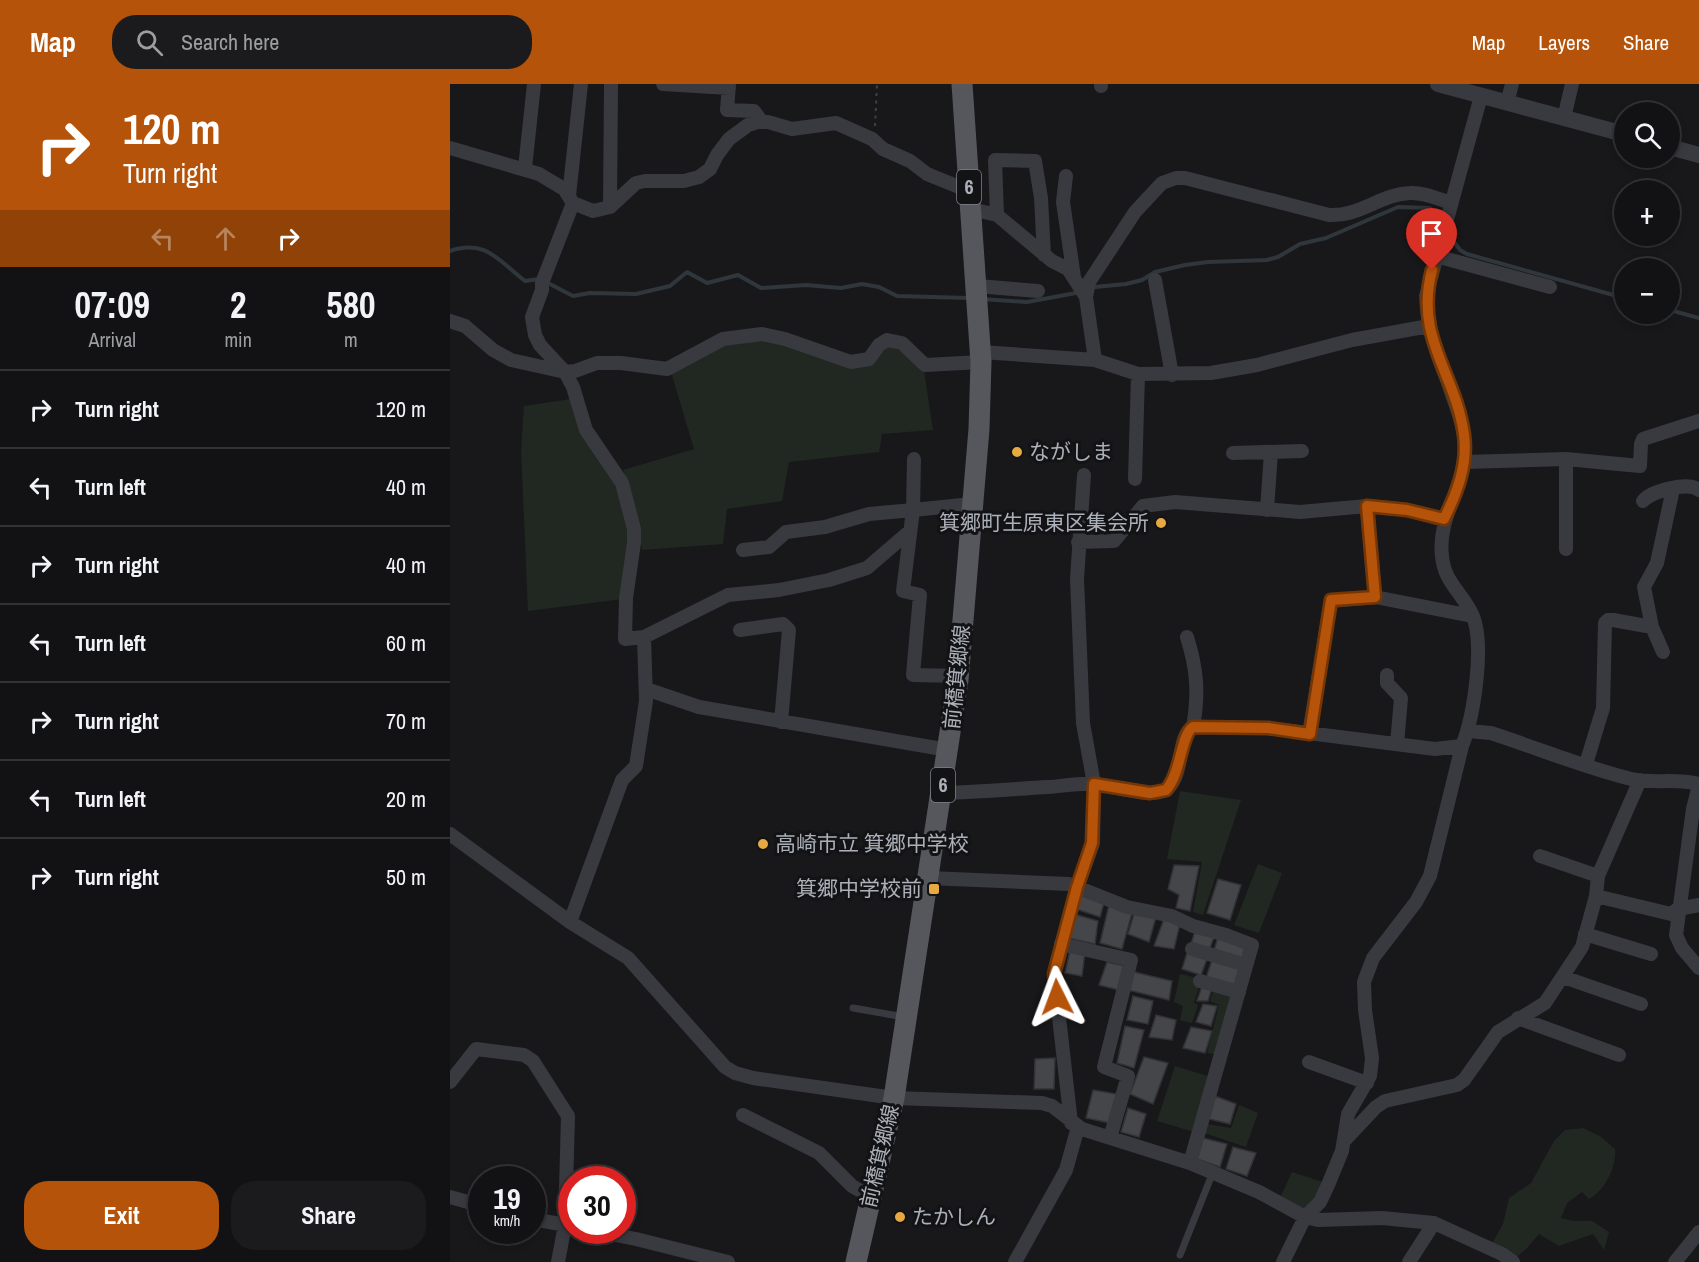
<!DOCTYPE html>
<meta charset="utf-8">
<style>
:root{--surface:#121214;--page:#1b1b1d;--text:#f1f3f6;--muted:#9c9ea0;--line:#313234;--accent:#b45309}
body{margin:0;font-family:"Archivo Narrow","Noto Sans JP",sans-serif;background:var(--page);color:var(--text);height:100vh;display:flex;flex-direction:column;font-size:22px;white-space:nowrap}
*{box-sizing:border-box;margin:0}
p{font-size:20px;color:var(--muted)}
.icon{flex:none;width:33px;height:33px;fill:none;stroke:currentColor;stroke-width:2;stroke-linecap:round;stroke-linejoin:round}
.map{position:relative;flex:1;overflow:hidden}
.sheet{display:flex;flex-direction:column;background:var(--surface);width:450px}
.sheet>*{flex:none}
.guide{background:#b45309;color:#fff;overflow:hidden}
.tools{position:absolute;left:1164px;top:18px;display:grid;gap:12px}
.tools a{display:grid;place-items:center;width:66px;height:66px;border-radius:50%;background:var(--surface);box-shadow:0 3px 9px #0003,0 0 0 2px var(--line);font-size:30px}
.speed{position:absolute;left:18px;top:1082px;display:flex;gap:12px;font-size:30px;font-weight:700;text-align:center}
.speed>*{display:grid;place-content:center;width:78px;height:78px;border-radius:50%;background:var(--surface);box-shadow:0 3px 9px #0003,0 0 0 2px var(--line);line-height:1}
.speed small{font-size:15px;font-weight:400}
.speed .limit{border:9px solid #d22;background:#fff;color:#111}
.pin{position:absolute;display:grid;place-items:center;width:51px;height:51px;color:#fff;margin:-62px -26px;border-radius:50% 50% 50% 0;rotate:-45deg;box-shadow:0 0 6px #0007}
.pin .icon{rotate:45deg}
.me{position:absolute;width:66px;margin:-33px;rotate:357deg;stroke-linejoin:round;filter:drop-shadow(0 0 4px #0008)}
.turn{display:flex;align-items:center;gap:21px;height:126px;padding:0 24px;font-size:27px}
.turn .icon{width:78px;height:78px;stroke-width:2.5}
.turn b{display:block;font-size:42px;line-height:51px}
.lanes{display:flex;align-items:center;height:57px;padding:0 24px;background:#0003;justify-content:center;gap:30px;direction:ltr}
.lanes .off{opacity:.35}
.eta{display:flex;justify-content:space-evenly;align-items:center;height:102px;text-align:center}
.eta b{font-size:36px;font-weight:700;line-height:42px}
.button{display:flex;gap:12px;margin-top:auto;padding:12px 24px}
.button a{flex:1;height:69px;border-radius:24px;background:var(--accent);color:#fff;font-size:24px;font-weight:700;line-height:69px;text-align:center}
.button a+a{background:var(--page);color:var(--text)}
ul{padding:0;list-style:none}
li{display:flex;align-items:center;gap:18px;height:78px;padding:0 24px;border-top:2px solid var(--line)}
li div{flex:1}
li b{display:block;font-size:22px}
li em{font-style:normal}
header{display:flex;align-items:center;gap:36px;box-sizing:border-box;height:84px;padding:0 30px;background:var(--accent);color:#fff}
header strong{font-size:28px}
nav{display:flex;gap:33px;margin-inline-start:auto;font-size:21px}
.search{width:420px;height:54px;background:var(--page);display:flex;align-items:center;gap:15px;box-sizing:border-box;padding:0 21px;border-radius:24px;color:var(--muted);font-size:22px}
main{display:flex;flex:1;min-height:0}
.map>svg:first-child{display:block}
.green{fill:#202821}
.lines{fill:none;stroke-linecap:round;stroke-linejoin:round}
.stream{stroke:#2f373d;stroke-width:4}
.building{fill:#45464a;stroke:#323236;stroke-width:1.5}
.path{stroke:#3f4146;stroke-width:2;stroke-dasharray:3 4.5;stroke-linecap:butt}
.service{stroke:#393a3f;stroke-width:7}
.minor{stroke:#393a3f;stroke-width:14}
.tertiary{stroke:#393a3f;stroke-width:16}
.primary{stroke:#55575d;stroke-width:21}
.route-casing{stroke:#753606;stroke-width:15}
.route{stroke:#b45309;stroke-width:10}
.poi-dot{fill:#e7aa42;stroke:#131315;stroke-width:2}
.labels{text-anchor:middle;stroke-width:6;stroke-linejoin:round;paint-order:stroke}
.shield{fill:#131315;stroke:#7d8188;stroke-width:1.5}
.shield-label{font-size:20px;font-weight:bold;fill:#abb0b9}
.poi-label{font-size:21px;fill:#abb0b9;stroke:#131315;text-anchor:start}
.street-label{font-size:21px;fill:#abb0b9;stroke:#131315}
</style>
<header>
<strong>Map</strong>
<div class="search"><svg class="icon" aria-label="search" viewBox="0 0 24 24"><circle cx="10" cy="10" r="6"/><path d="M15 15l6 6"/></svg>Search here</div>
<nav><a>Map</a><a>Layers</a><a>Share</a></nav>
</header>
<main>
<section class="sheet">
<div class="guide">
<div class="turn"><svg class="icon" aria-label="right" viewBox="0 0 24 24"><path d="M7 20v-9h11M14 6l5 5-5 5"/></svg><div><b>120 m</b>Turn right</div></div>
<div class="lanes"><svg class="icon off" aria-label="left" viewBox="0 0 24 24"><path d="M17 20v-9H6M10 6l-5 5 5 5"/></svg><svg class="icon off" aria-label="ahead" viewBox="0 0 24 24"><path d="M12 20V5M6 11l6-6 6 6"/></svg><svg class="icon" aria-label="right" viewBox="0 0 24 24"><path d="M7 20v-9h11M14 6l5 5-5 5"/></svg></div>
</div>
<div class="eta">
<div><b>07:09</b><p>Arrival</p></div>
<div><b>2</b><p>min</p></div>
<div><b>580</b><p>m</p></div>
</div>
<ul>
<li><svg class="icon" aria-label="right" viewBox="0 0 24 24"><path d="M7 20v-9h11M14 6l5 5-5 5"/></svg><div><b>Turn right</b></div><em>120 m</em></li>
<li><svg class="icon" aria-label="left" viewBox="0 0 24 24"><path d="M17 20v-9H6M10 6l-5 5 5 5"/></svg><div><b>Turn left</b></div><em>40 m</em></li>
<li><svg class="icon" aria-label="right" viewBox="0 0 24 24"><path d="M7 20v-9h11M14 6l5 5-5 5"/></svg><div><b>Turn right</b></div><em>40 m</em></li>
<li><svg class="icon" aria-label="left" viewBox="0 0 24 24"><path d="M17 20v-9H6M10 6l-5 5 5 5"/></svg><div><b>Turn left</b></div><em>60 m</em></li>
<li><svg class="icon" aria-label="right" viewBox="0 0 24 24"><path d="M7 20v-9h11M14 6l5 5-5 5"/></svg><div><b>Turn right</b></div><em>70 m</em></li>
<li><svg class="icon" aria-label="left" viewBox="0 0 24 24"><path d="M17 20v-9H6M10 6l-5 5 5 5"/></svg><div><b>Turn left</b></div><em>20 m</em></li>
<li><svg class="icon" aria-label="right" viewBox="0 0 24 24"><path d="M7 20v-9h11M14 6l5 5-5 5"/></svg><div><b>Turn right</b></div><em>50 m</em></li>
</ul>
<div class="button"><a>Exit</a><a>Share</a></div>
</section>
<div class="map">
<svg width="1249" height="1178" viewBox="0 0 1249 1178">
<rect width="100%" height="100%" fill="#18181a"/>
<path class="green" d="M313,255L369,270L392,281L436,262L452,265L474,287L483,346L432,350L429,368L339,378L332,417L277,425L273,460L192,466L185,423L173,386L244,365L221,288L274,260Z
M121,315L166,400L180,453L173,515L78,527L71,367L74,322Z
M730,707L791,716L753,831L743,828L752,778L717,775Z
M808,780L832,789L809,849L784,841Z
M730,890L748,894L749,902L744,919L748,921L742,939L730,936L733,922L724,918Z
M764,905L786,909L769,971L757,969L769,921L760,917Z
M725,982L761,993L744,1048L707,1037Z
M789,1021L808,1029L796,1063L754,1049L756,1040L781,1044Z
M1133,1044L1150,1052L1165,1065C1167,1082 1155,1107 1139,1115L1132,1108L1117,1119L1111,1134L1123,1137H1142L1159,1148L1154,1166L1143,1150L1109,1162L1089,1150L1077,1164L1061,1178L1039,1165L1053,1140L1059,1114L1081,1099L1104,1057L1115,1046Z
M842,1088L873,1098L868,1114L855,1126L831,1112Z"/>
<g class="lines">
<path class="stream" d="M1002,155L1010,166L1017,170L1174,214
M0,167C36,155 48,176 75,197L89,195
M96,198L123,212L140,209L186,210L220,202L237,188L257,199L288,191L311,204L356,201L391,204L412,200L429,203L447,212L519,214
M645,203L676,200L692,196L705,188L735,181L758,178L817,176L828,173L850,160L876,154L948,123L980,124L990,132
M532,215L577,218L626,209
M1220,226L1249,234"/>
</g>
<path class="building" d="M724,781L749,782L740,827L726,824L729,811L718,805Z
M768,795L791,801L780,836L757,829Z
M630,809L654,819L650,833L626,825Z
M659,821L682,829L672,865L650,859Z
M624,830L648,837L645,860L618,854Z
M684,830L706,833L699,858L678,850Z
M714,835L730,840L724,865L704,862Z
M745,847L765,851L759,866L741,860Z
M768,853L795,862L793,875L764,866Z
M620,866L635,868L632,892L615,889Z
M737,869L757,875L751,891L732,885Z
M762,876L790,884L784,902L756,894Z
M657,878L675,882L669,906L649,901Z
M684,888L722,897L719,916L678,906Z
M752,902L762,904L758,917H747Z
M683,912L703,917L698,940L677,936Z
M753,920L767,922L761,942L746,938Z
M706,931L726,936L722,956L699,953Z
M675,942L694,946L684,984L667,979Z
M741,943L762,947L755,969L733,964Z
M694,973L718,979L703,1020L680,1010Z
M605,974L604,1005H584L585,975Z
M643,1006L667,1010L660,1039L636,1034Z
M765,1012L786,1020L780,1040L759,1035Z
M678,1024L696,1030L689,1053L671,1048Z
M753,1054L777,1060L770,1083L747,1075Z
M783,1063L806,1069L797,1092L776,1085Z"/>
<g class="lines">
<path class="path" d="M425,42L427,0"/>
<path class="service" d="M403,924L454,933
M730,1171L763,1088"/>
<path class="minor" d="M213,0L279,4
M279,0L277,26L304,27L312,38
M651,2V0
M1057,19L1062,0
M1114,34L1122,0
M0,64L89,90L114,105L123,119L143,127L160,123L186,99L195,97H234L249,93L260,85L267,71L279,55L298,41L308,38H318L342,45L386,39L422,55L433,65L460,77L477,90L519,107
M75,84L84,0
M616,92L613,118L624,193
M119,112L131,0
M123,119L92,199V206L82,233L85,251L90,261L115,288L123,303L136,346L172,399L184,445V459L176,514L175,555L194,553L278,511L329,506L379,496L417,484L460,447
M160,123L161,0
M521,125L547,131L602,177L618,185L636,213L645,276
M547,131L545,76L585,77L591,114L594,171
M986,172L1100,203
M705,196L722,291
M527,202L588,207
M636,213L639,198L685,128L712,99L726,94H735L879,131C909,133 931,110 960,109C974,108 988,115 1001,119
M0,237L15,242L43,266L61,276L115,288L125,287L147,279H171L217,285L273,255L312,250L335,255L401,278L419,275L429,261L437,256L452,259L475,281L531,278
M531,268L645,276L688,290L761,289L807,281L902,256L979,242
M783,369L852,367
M1014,378L1116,375L1190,382L1191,360L1193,355L1249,337
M685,395L688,290
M1193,417C1201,407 1238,397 1249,406
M917,422L925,513L1022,532
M817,426L821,368
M628,458L664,457L693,422L725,418L850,428L917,422L957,426L994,436
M1116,465V375
M293,466L319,463L336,448L375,443L419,430L463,426L464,375
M290,546L333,540L339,546L331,638
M737,553C747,585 749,609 743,643
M1213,568L1202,543L1194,503L1207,479L1223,405
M937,591V599L951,614L947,660
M509,592L463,591L470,511L453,507L463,426L522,420
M196,605L249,623L498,666
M1018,647L1041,649C1087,664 1133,683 1181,695C1203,700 1227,694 1249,700
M859,650L881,517L925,513
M1136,680L1153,624L1155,539L1158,536H1163L1202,543
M1249,701L1243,725L1226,851L1232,864L1249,884
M492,709C527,708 563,705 598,703C613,702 629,699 644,700C663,701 702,716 717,705C735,691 726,652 743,643L818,644L985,665L1012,662
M0,750L120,838L178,874L275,983L285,989L303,994L444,1014L592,1019L602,1022L632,1045L740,1079L809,1108L855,1133L868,1136L932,1134L984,1139L1052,1170L1063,1178
M1090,772L1148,792
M478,794L619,800L677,823L722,832L743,842L776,851L802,861L740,1079
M1146,812L1221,830L1228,825L1249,821
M120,838L172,696L186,682L196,617L194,553
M1135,850L1201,870
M611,860L681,876L654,983L678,992L660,1054
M742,865L796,881
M1113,893L1191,920
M750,897L789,908
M1068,934L1169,971
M859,978L917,999
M0,998L26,965L74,971L83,977L118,1032L115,1141L108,1178
M293,1031L369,1069L402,1102L421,1113
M621,1039L604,889L627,803L643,759L644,700L633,639L627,495L634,391
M894,1057L926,1023L935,1017L1007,1001L1014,996L1048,948L1095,919L1132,863L1146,812L1148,792L1190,696
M0,1113L32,1122
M82,1135L122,1142
M140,1146L186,1155L278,1178
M565,1178L616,1086L628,1043
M833,1178L855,1133L870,1118L878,1101L892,1067L898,1030L920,992L922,974L915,926L914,898L923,874L966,818L980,792L1012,662C1024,632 1036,556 1021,528C1010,507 994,497 992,472C987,433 1016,401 1015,362C1014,339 1004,318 997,296C986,269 977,242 976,212L1031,12
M959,1178L984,1139
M1225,1178L1249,1148"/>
<path class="tertiary" d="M988,0L1174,50
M1220,63L1249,71"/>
<path class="primary" d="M406,1178L444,1014L508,596L529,345L531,278L512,0"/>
</g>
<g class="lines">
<g class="route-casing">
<path id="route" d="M607,913L604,890L627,803L642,759L644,700L700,709L716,706C731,690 731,650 743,643L818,644L860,650L881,516L925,513L917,422L957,426L994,435C1007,409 1018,381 1014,351C1006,289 964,255 982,186"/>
</g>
<use href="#route" class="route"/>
</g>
<g class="poi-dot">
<circle cx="567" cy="368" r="6"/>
<circle cx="711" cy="439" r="6"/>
<circle cx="313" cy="760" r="6"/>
<rect x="478" y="799" width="12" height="12" rx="3"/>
<circle cx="450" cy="1133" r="6"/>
</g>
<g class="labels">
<g class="shield">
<rect x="507" y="86" width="24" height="34" rx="4.5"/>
<rect x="481" y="684" width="24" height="34" rx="4.5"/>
</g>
<g class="shield-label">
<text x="519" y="110">6</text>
<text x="493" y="708">6</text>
</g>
<g class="poi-label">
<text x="579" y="375">ながしま</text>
<text x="699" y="446" text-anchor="end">箕郷町生原東区集会所</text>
<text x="325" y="767">高崎市立 箕郷中学校</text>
<text x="472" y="812" text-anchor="end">箕郷中学校前</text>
<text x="462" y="1140">たかしん</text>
</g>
<g class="street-label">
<text transform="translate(507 593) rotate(-84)" y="7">前橋箕郷線</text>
<text transform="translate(430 1072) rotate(-77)" y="7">前橋箕郷線</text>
</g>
</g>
</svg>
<div class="tools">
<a><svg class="icon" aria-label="search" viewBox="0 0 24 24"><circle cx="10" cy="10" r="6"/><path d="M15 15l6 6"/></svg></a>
<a>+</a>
<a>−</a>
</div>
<div class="speed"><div>19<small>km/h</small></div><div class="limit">30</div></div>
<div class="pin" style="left:982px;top:186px;background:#d93025"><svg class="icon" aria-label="arrive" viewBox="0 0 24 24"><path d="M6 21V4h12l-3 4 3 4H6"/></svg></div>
<svg class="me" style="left:607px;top:913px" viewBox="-20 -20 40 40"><path d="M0-17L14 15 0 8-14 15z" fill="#b45309" stroke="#fff" stroke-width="4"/></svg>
</div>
</main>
